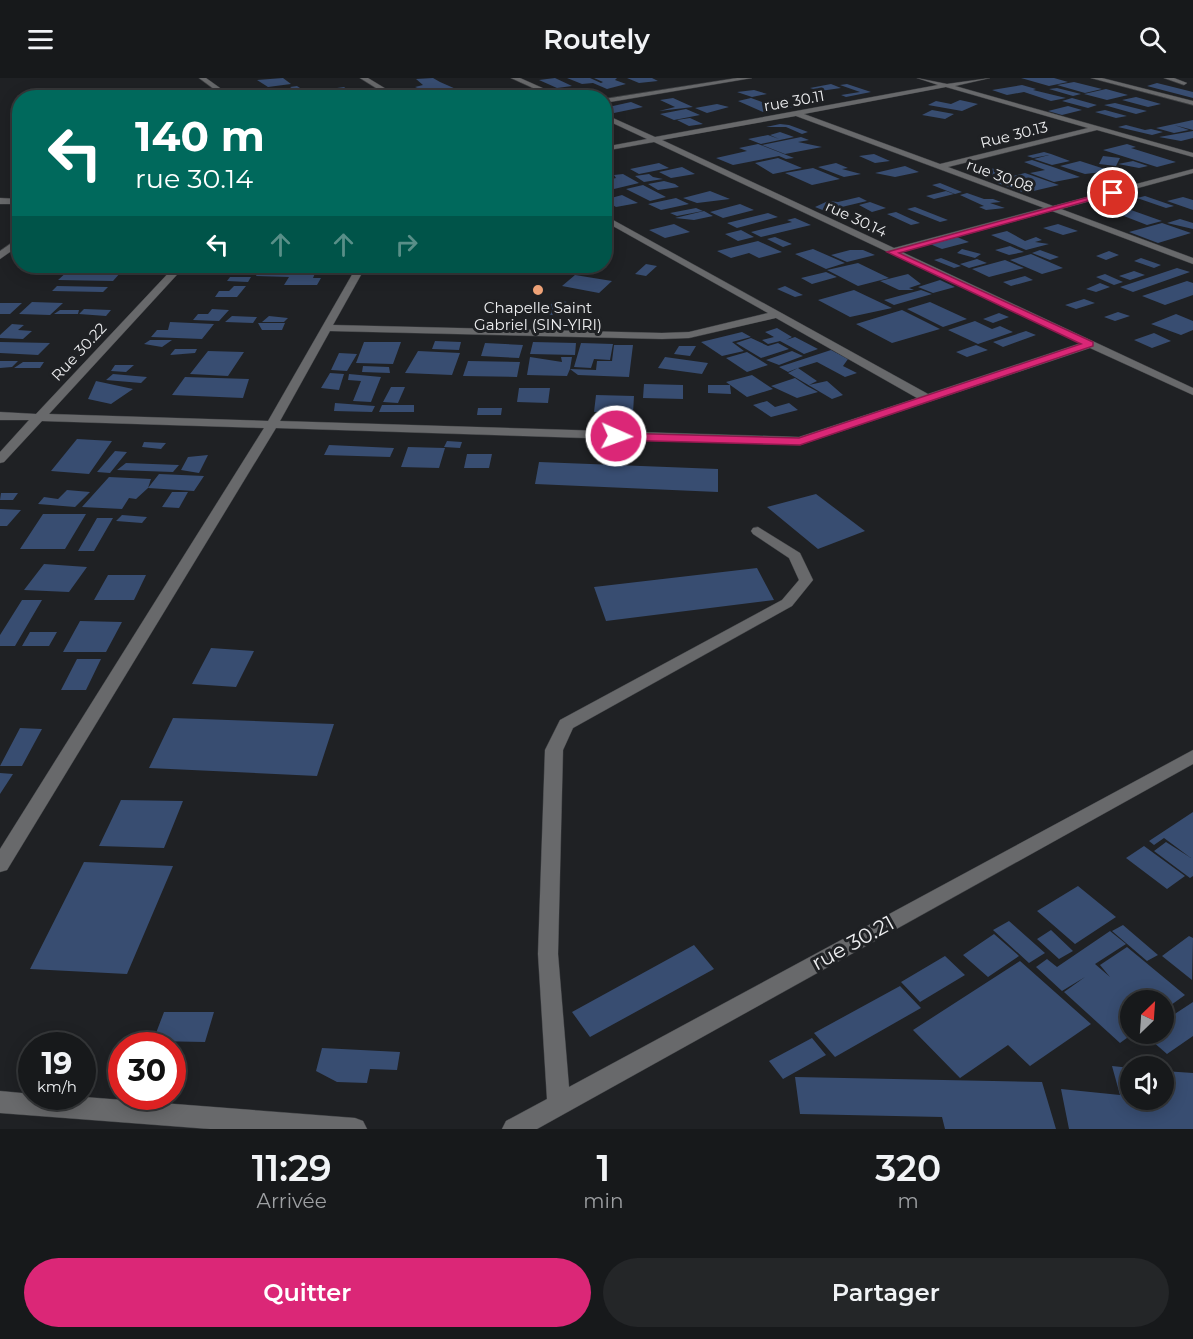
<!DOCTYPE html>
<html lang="fr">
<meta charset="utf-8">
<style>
:root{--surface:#17191b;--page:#242628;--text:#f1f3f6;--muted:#9ea0a3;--line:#36383a;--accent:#db2777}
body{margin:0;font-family:Montserrat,sans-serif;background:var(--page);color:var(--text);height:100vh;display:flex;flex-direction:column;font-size:22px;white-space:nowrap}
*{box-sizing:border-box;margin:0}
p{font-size:20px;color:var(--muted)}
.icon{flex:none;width:33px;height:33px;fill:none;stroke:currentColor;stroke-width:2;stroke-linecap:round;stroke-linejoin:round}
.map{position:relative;height:1051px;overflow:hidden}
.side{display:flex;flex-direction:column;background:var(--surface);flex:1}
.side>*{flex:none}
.guide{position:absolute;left:12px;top:12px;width:600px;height:183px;border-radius:24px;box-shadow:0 3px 15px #0003,0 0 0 2px var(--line);background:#00695c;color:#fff;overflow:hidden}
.needle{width:39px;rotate:25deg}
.buttons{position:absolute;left:1120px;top:912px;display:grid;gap:12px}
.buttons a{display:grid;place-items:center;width:54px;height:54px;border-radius:50%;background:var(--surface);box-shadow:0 3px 15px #0003,0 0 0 2px var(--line);font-size:30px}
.speed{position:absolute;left:18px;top:954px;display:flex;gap:12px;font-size:30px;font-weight:700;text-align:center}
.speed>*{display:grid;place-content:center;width:78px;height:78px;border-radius:50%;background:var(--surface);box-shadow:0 3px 15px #0003,0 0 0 2px var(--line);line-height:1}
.speed small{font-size:15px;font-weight:400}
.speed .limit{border:9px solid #d22;background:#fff;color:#111}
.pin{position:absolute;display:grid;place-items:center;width:51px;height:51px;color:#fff;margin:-26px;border:3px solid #fff;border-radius:50%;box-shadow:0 2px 6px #0007}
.me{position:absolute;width:66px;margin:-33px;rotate:92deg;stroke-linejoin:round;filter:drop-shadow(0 0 4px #0008)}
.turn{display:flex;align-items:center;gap:21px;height:126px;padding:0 24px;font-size:27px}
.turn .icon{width:78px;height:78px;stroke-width:2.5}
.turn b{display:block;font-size:42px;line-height:51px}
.lanes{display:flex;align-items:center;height:57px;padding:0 24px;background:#0003;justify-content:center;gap:30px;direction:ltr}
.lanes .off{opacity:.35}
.eta{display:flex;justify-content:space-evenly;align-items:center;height:102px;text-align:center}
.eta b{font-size:36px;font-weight:600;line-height:42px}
.primary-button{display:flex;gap:12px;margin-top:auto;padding:12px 24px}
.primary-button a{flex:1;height:69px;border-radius:36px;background:var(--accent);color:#fff;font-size:24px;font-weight:600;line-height:69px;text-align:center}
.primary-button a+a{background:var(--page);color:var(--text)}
header{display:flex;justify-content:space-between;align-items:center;height:78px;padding:0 24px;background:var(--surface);font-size:27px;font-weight:600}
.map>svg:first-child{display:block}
.building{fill:#384d71}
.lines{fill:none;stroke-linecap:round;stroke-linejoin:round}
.minor-casing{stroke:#3c3e41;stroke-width:1}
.minor{fill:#68696b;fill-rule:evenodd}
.route{fill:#db2777;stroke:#8e194d;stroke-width:1.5}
.poi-dot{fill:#efa378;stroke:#1f2124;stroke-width:2}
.labels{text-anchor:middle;stroke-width:6;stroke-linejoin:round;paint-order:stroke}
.far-street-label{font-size:15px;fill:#edeef0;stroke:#1f2124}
.far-poi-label{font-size:15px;fill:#edeef0;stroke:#1f2124}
.near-street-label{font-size:21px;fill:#edeef0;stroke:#1f2124}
</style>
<header><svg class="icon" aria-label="menu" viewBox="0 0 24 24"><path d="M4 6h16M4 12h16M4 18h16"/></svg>Routely<svg class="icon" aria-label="search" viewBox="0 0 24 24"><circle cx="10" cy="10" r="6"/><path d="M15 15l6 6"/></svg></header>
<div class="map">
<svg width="1193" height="1051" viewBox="0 0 1193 1051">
<rect width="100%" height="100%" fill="#1f2124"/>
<path class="building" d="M283,0L291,6L268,9L257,2Z
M433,0L440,4L456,11L429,15L415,9L423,7L416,1Z
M555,0L572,8L557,10L539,2Z
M567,0H590L601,5L603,4L594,0H617L615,2L626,6L607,11L593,5L582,6Z
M627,0H652L658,3L639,5Z
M1021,0H1054L1068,4L1049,8Z
M1074,4L1102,11L1085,15L1057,7Z
M1157,5L1193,14V20L1147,8Z
M831,6L841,10L820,13L810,10Z
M847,6L871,14L846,19L841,17L860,14L840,7Z
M1022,7L1036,11L1033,12L1066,20L1051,23L1024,14L1007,17L992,12Z
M297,8L306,14L270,19L264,15L293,11L290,9Z
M344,9L348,12L313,17L309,14Z
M1057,10L1081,16L1073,18L1049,11Z
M1106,11L1128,17L1107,22L1084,16Z
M754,12L767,16L752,19L737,14Z
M458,13L471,20L428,17Z
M1136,19L1161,26L1148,29L1122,22Z
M673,20L693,29L659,33L675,29L660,22Z
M751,20L762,24L778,32L763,34L738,23Z
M1072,20L1097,27L1088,30L1062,23Z
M960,22L978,26L962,33L928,27L936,23L951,26Z
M777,23L793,29L781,31L765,25Z
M631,24L643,29L614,35L604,30Z
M1115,25L1147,33L1136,36L1104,27Z
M717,26L729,29L707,35L695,30Z
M1068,28L1082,32L1062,37L1048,33Z
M686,31L700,37L674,42L660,36Z
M932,32L954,36L945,41L922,37Z
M1105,32L1127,38L1116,40L1095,34Z
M690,40L703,46L689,48L677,42Z
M1193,42V52L1174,47L1189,52L1174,55L1156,50Z
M780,46L789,47L808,54L802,56L786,49H766Z
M1126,47L1145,52L1151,51L1163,54L1152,57L1118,49Z
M1193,53V60L1181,63L1159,59Z
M780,54L794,59L761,66L748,61L768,57L779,61L770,57Z
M801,59L809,62L798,64L822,69L785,76L762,67Z
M758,66L794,80L786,81L779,78L733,87L716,80L747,73L739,70Z
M1127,66L1136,69L1131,70L1176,84L1157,89L1103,72Z
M1044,74L1051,76L1070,83L1052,87L1034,81L1049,77L1033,80L1027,78Z
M874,76L890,83L875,85L859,78Z
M1103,78L1120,80L1116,88L1099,86Z
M778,80L802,90L773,96L755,85Z
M1032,82L1056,90L1080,99L1054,104L1030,95L1045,92L1024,84Z
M1080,83L1111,93L1085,96L1060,88Z
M1133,83L1148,88L1139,90L1118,86Z
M659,85L669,90L639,96L630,91Z
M836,85L848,90L842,91L861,96L844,99L818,89Z
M905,88L919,94L895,99L875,95Z
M682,89L695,96L671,100L659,94Z
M981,89L1002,92L998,98L977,95Z
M813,90L840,101L812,107L785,95Z
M1025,95L1059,107L1025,115L992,103Z
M623,96L639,105L614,111L604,106V103L616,100L614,97Z
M649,96L653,99L663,101L644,104L635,98Z
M664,103L675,106L679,109L658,112L648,106Z
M940,105L962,114L955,116L932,107Z
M643,107L666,119L650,123L626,111Z
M710,113L730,121L697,125L683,120Z
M946,113L954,116L934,121L926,118Z
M967,115L984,121H993L1001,124L990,125L1005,130L986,132L979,129L984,128L960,117Z
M622,117L638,125L616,129L604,122Z
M1145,118L1174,128L1166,130L1137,120Z
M859,119L867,123L825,133L815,129L828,123L838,124Z
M1183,119L1193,122V132L1167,123Z
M676,120L689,126L661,132L648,126Z
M870,124L886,130L872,134L859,127Z
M740,126L754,132L723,140L710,134Z
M915,129L948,142L940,144L907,131Z
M696,130L703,133L677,138L670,135Z
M1131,132L1162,143L1147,147L1116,135Z
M704,133L713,138L694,142L675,140Z
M896,134L920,145L911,147L887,136Z
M768,135L778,139L737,150L727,145Z
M795,140L811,147L761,159L751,154L792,144L787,142Z
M1180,141L1193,145V151L1167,145Z
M1162,145L1191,155L1158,165L1129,154Z
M674,146L690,154L665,160L649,152Z
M1058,146L1078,153L1063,157L1043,150Z
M741,152L754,159L738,163L725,156Z
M1007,153L1025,163L1036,159L1042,162L1035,164L1049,166L1026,172L991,157Z
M775,159L792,166L783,169L767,161Z
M957,159L969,164L942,171L930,166Z
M758,163L782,174L759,180L749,175L731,180L717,173Z
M1010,168L1024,174L1009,177L995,172Z
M813,171L845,185L826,191L795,176Z
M962,171L981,176L975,180L957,175Z
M850,172H863L875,177L847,184L831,177Z
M1040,172L1059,179L1050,182L1032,175Z
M1109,173L1119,177L1106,182L1096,178Z
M1031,176L1063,190L1042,196L1010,182Z
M941,180L961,188L954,190L934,182Z
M1141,180L1161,187L1154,190L1134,183Z
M977,181L987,185L969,190L960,186Z
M1005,182L1024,190L989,199L972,191Z
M858,185L889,200L858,208L827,192Z
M646,186L657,188L646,198L635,196Z
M1177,190L1190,194L1133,214L1120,209Z
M259,192L316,193L313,200H321L317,207H284L289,199L256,198Z
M68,193L121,194L113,203L58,202Z
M1134,193L1145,197L1130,202L1119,198Z
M826,194L837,199L812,206L801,200Z
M908,196L921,206L909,210L914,212H899L880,203Z
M1105,196L1123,204L1114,207L1096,199Z
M575,197L612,203L599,215L562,208Z
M1025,198L1033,202L1011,208L1003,204Z
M230,199H251L248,204L227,203Z
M940,202L955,209L933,215L918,209Z
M1187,203L1193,205V217L1165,227L1142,218Z
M1100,205L1110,209L1096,214L1086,211Z
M57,208L108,209L103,214L52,213Z
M234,208H246L237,219H215L219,213H229Z
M785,208L803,217L795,219L777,211Z
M854,212L892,230L850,239L818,222Z
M921,212L932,216L894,227L884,222Z
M1084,221L1095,225L1076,231L1065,227Z
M556,222L567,224L552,237L541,235Z
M32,224L63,225L50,237L19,236Z
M930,224L967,241L943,249L907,231Z
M0,225H22L10,236H0Z
M84,231L111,232L106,238L79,236Z
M212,231L229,232L219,243L193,242L198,236H208Z
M60,232H79L78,236H54Z
M902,232L940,251L892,265L856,246Z
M1118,234L1130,238L1115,243L1104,239Z
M999,235L1009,239L993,245L983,241Z
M1176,236L1193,243V252L1181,257L1151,246Z
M232,238L257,239L253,245L225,244Z
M269,238L288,240L284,244H262Z
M975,243L992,251L1000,248L1013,254L978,266L948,252Z
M170,244L214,246L202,261L151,259L157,252H168Z
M258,245H285L282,252H262Z
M12,246L24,247L18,252L32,253L23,261L0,260V257Z
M777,250L792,259L786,262L795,259L818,271L804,276L780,263L768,266L762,262L774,259L765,254Z
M1026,253L1036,257L1003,269L993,264Z
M742,254L751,259L732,264L744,273L722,278L701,264Z
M1154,255L1171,263L1152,270L1134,262Z
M751,260L768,268L778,265L789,271L761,280L736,265Z
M150,262H172L162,269L144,266Z
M435,263L461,264L459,272L432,271Z
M0,264L50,265L38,277L0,275Z
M364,264H401L393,286L356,285Z
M533,264L576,265L575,277L530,276Z
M485,265L523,267L519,280L481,278Z
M581,265L613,266L610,282L594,281L591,290L574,289Z
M614,267H633L629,299L578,297L570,291L567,298L527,297L530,279L562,284L561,279H572L570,291L596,292L597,283H612Z
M976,267L988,272L967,279L956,274Z
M679,268H696L690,278L674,276Z
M175,271H197L195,275L170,277Z
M831,272L848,281L843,288L857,295L845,299L817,284L798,290L817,303L809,307L827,303L843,317L832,321L788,295L798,290L788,294L779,289Z
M208,273L244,274L228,298L190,296Z
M418,273L460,275L452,297L405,295Z
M792,273L803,278L779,287L766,282Z
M747,274L768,287L747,294L726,280Z
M339,275L357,276L347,293L331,292Z
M665,279L708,285L702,296L658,290Z
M0,283H18L12,289L0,290Z
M468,283L520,284L517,299L463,298Z
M23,284H44L40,290H14Z
M115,287H134L126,294L111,293Z
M363,288L389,289L390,295L362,294Z
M330,295L344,296L339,312L321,310Z
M113,296L147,299L141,305L106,302Z
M349,296L381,299L371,324L353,323L361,303L348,302Z
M752,297L773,311L747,319L726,304Z
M185,299L249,301L243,320L172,317Z
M795,300L807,308L818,314L797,320L771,308Z
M96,303L133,311L111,326L88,321Z
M644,306L683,307V321L643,320Z
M708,307H730L731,316L708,315Z
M391,309H405L398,325L383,324Z
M519,310H550L548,325L517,324Z
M596,317L634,318L633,335L594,334Z
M767,323L775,329L789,325L798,332L771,339L753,327Z
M335,325L375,328L372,334L334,333Z
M382,327H414V334H379Z
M478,330H502L501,337H477Z
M77,361L112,363L89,396L51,393Z
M447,363L462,364L460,370L444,369Z
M144,364L166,365L161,371L142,369Z
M329,367L394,370L390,379L324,377Z
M408,369L445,370L439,390L401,389Z
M115,373L127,374L110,395L97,394Z
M467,376H492L489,390H464Z
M208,377L199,395L181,392L188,379Z
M539,384L718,391V414L535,406Z
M126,385L179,387L173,394L117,392Z
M159,396L204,398L194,413L148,410Z
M109,399L151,401L148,410L136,421L129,420L122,431L82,429Z
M67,412L90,414L75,429L38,426L44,419L58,421Z
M172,414H188L179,430L162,429Z
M1,415H18L13,422H0Z
M816,416L865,453L818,471L767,429Z
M0,431L21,432L7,448H0Z
M43,436H86L65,471H20Z
M122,437L147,439L142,445L116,443Z
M97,440H113L94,473H78Z
M44,486L87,489L69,514L24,512Z
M757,490L774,522L606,543L594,509Z
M108,497H146L134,522H94Z
M22,522H42L15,568H0V557Z
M80,543L122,544L106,574H63Z
M30,554H57L49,568H22Z
M211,570L254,573L236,609L192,606Z
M77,581H101L86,612H61Z
M173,640L334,646L317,698L149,690Z
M20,650L42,651L22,688H0Z
M0,695L13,696L0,716Z
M121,722L183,723L164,770L99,768Z
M1193,734V798L1190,800L1154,773L1166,764L1191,780L1164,760L1154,767L1149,763Z
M1144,768L1185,798L1167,811L1126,780Z
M84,784L173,788L127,896L30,891Z
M1078,808L1116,839L1075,866L1037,833Z
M1009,843L1045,875L1029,885L993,852Z
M1123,847L1158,877L1147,883L1112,853Z
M1051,852L1073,873L1059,881L1037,861Z
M1110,853L1126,866L1095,886L1110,899L1100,887L1127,869L1185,917L1164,932V922H1131V957L1120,965L1064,914L1085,899L1062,913L1036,889L1047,881L1057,889Z
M994,856L1019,878L988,899L963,877Z
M1189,858L1193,860L1192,902L1162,878Z
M694,867L714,891L590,959L572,934Z
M945,878L965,897L920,924L901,904Z
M1020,883L1091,946L1030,988L1008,967L960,1000L913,952Z
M900,908L921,930L835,979L814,955Z
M1193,924V958L1167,976L1144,956H1164V943Z
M164,934H214L205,964L153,963Z
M812,960L826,977L783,1001L769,983Z
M322,970L400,974L397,992L370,991L367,1005L337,1004L316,993Z
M1112,988L1131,990V1022H1164V993L1193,995V1051H1069L1061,1011L1120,1017Z
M795,999L1042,1004L1056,1051H945L942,1039L800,1036Z"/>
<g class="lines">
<g class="minor-casing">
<path id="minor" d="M199,0H206L234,20H226Z
M360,0H368L401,20H392Z
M511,0H520L565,20H555Z
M737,0H752L604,25V21Z
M917,0L947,6L990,0L955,8L1193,75V79L1097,52L948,89L1053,128L1193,91V95L1061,131L1193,180V186L1052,133L902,174L1193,310V317L1090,270L800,367L276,350L7,792L0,794V771L264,350L42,343L4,384L0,385V374L29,342H0V334L36,336L175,188H185L49,336L268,343L357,188H366L333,247L662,255L689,254L768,235L604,143V137L928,316L1081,265L654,64L604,73V69L647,61L604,41V36L655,59L938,7ZM946,9L1088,50L940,86L804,36ZM796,38L1044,130L894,170L662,62ZM776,240L917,320L799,359L280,343L330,253L662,261L689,260Z
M1091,0H1102L1193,23V27Z
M1164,0H1174L1187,5L1184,7Z
M0,120L20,121V126H0Z
M20,159V167L0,181V173Z
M758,449L800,475L813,502L792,528L573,650L563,672L558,876L569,1009L1193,672V686L537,1051H502L506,1043L547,1021L538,876L545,672L560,642L782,522L799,502L789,480L753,456L751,453L753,450Z
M0,1013L32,1016V1018H71L355,1040L363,1043L367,1051H210L0,1035Z"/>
</g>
<use href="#minor" class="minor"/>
</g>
<path class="route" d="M1111,113L1117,115L899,175L1093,264V268L800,367L616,362L611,358L616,355L799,360L1081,266L887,174Z"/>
<circle class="poi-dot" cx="538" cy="212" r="6"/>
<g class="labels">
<g class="far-street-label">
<text transform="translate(794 23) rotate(-10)" y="5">rue 30.11</text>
<text transform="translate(1014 57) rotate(-14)" y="5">Rue 30.13</text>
<text transform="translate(1000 98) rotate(20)" y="5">rue 30.08</text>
<text transform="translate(856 141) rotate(25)" y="5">rue 30.14</text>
<text transform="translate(79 274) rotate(-47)" y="5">Rue 30.22</text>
</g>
<g class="far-poi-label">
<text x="538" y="235">Chapelle Saint<tspan x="538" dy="17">Gabriel (SIN-YIRI)</tspan></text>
</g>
<g class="near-street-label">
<text transform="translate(853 865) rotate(-29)" y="7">rue 30.21</text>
</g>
</g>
</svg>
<div class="buttons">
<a><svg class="needle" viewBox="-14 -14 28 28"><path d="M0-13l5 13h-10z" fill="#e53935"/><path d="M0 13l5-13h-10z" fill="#9ea0a3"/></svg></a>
<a><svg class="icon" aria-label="sound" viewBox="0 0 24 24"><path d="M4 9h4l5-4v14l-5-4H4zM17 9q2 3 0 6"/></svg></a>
</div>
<div class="speed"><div>19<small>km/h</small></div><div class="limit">30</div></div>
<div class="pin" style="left:1113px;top:115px;background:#d93025"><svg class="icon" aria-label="arrive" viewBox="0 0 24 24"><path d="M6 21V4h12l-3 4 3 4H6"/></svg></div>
<svg class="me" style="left:616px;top:358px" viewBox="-20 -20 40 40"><circle r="17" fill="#db2777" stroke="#fff" stroke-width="3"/><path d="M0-11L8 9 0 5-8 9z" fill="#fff"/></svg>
<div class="guide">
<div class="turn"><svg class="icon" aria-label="left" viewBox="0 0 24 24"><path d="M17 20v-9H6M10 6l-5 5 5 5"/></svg><div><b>140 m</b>rue 30.14</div></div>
<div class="lanes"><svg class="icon" aria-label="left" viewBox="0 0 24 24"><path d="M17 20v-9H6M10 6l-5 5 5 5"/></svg><svg class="icon off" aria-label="ahead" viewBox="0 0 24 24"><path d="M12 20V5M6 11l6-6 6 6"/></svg><svg class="icon off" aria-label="ahead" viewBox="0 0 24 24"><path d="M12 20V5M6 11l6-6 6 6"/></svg><svg class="icon off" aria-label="right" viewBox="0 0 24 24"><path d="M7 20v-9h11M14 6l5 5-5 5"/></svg></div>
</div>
</div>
<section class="side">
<div class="eta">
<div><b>11:29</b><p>Arrivée</p></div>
<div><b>1</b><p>min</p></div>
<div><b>320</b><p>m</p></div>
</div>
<div class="primary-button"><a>Quitter</a><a>Partager</a></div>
</section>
